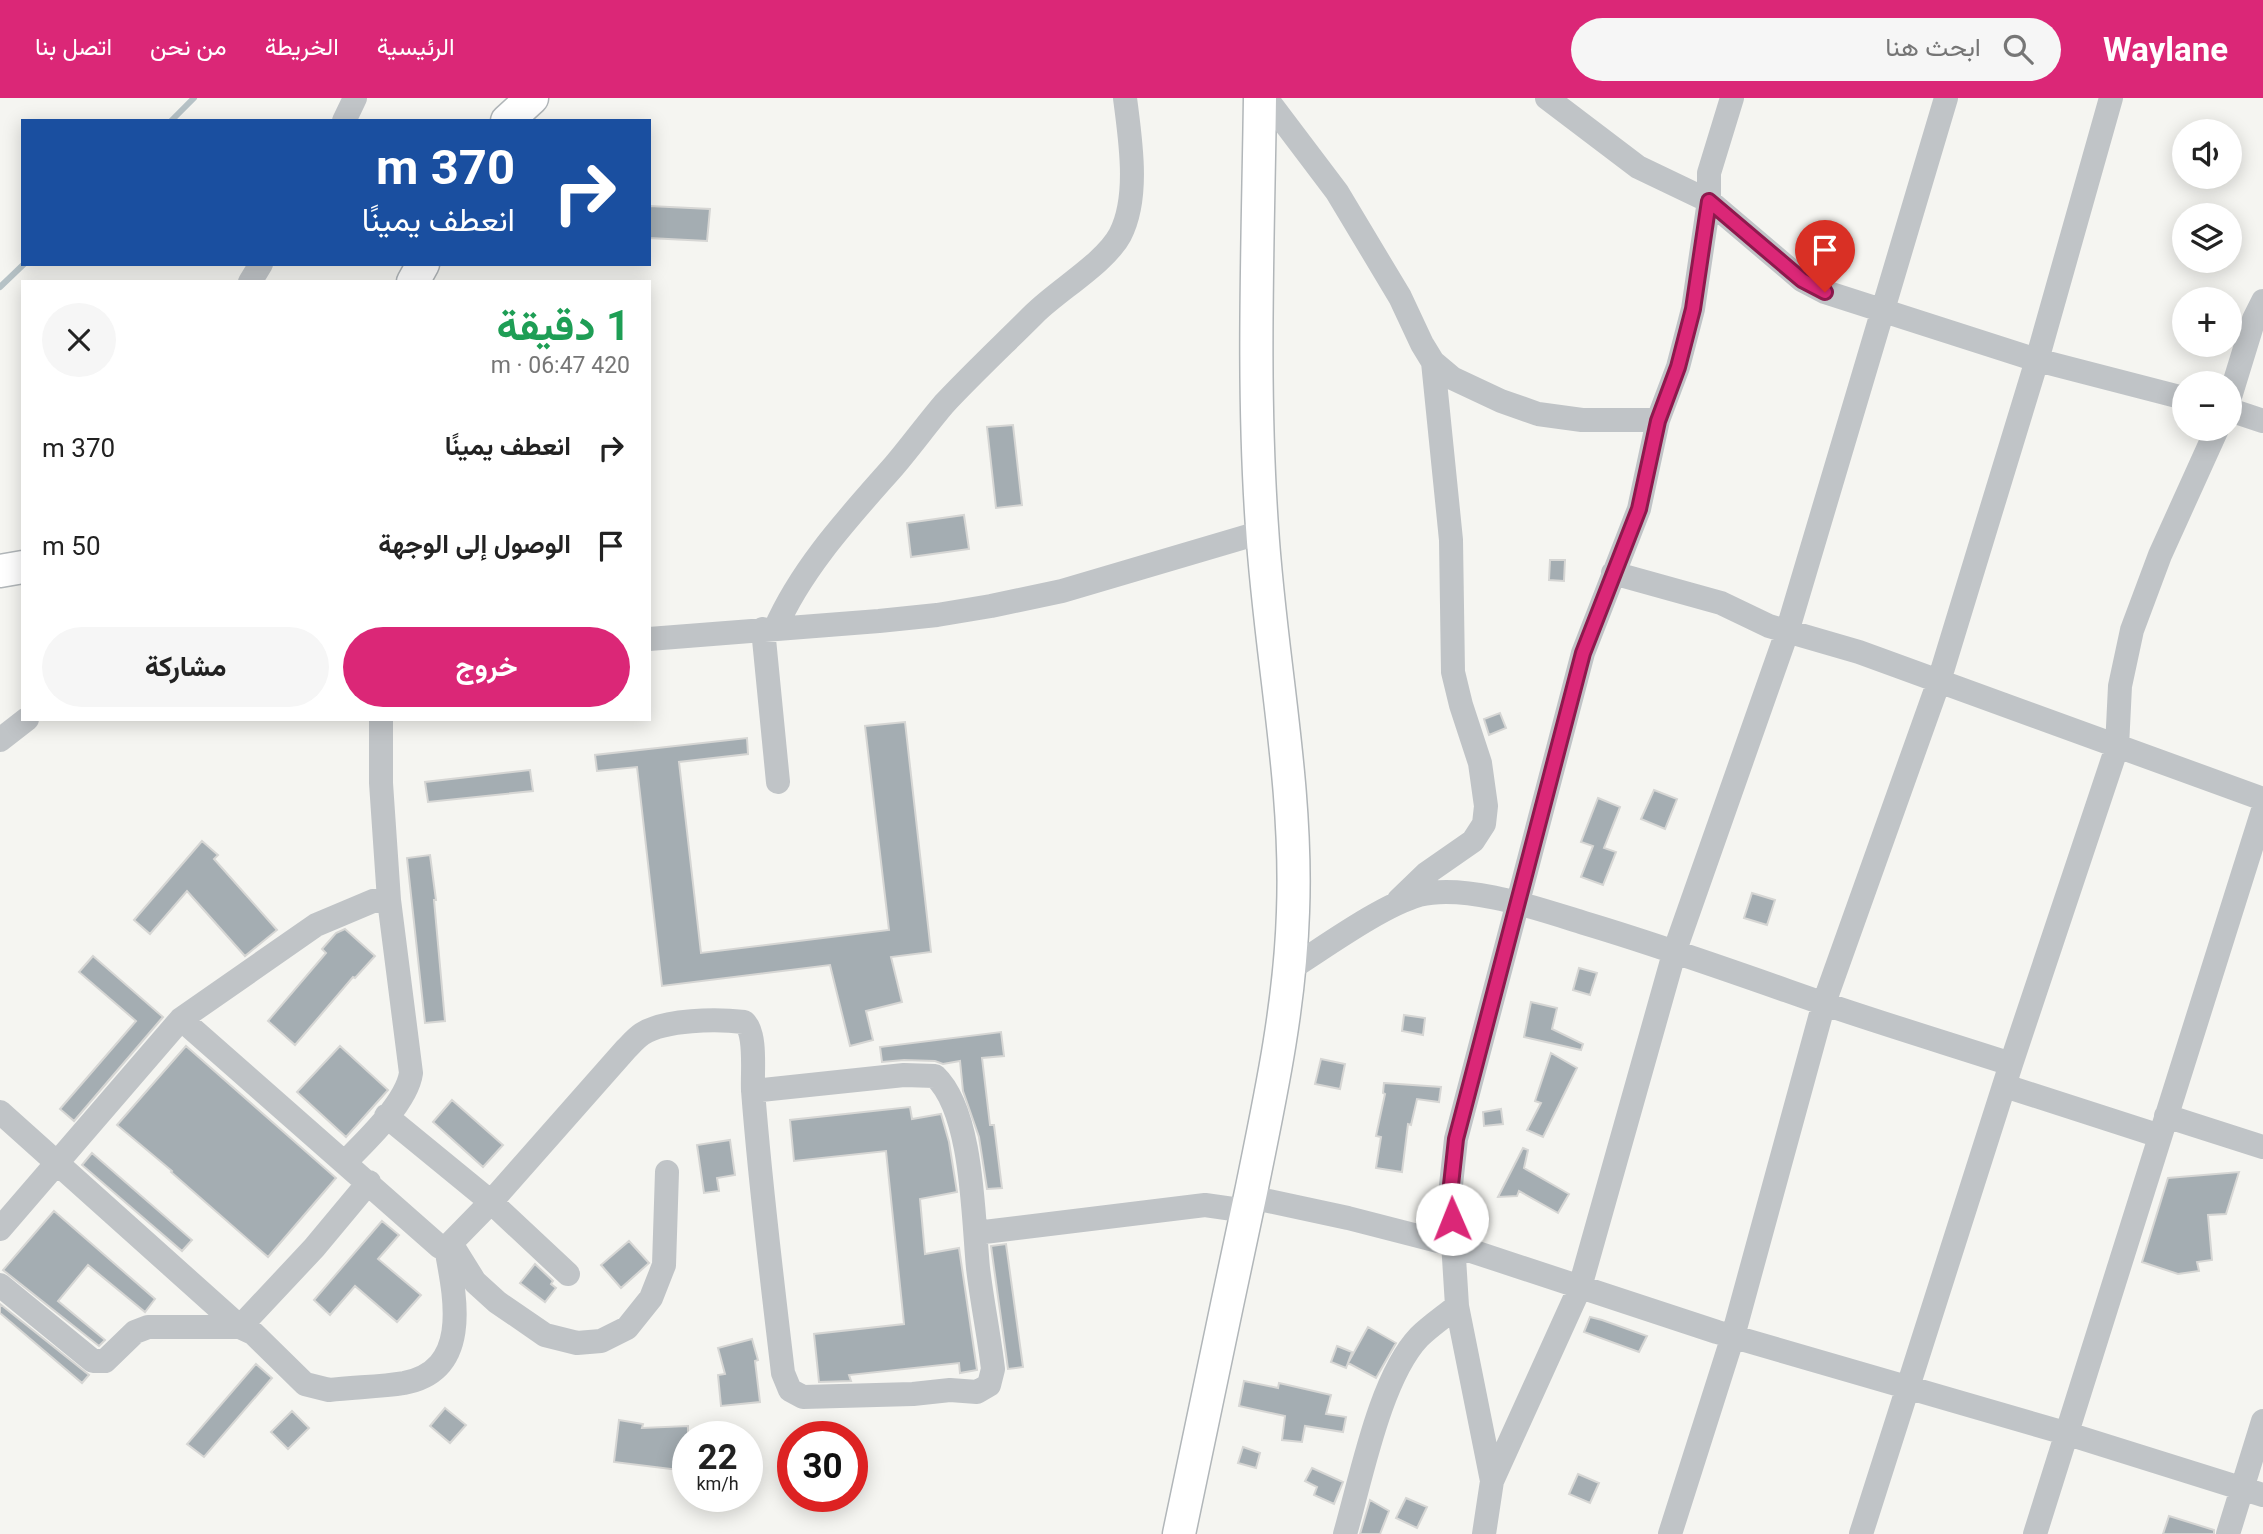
<!DOCTYPE html>
<html lang="ar">
<meta charset="utf-8">
<style>
:root{--surface:#fff;--page:#f6f6f6;--text:#222;--muted:#767676;--accent:#db2777}
body{margin:0;font-family:Roboto,Vazirmatn,sans-serif;background:var(--page);color:var(--text);direction:rtl;height:100vh;display:flex;flex-direction:column;font-size:26px;white-space:nowrap}
*{box-sizing:border-box;margin:0}
p{font-size:23px;color:var(--muted)}
.icon{flex:none;width:38px;height:38px;fill:none;stroke:currentColor;stroke-width:2;stroke-linecap:round;stroke-linejoin:round}
.map{position:relative;flex:1;overflow:hidden;direction:ltr}
.sheet{position:absolute;left:21px;top:182px;width:630px;height:441px;display:flex;flex-direction:column;background:var(--surface);border-radius:0px;box-shadow:0 4px 18px #0003;direction:rtl}
.sheet>*{flex:none}
.guide{position:absolute;left:21px;top:21px;width:630px;height:147px;border-radius:0px;box-shadow:0 4px 18px #0003;direction:rtl;background:#1a4fa0;color:#fff;overflow:hidden}
.buttons{position:absolute;left:2172px;top:21px;display:grid;gap:14px}
.buttons a{display:grid;place-items:center;width:70px;height:70px;border-radius:50%;background:var(--surface);box-shadow:0 4px 18px #0003;font-size:35px}
.speed{position:absolute;left:672px;top:1323px;display:flex;gap:14px;font-size:35px;font-weight:700;text-align:center}
.speed>*{display:grid;place-content:center;width:91px;height:91px;border-radius:50%;background:var(--surface);box-shadow:0 4px 18px #0003;line-height:1}
.speed small{font-size:18px;font-weight:400}
.speed .limit{border:10px solid #d22;background:#fff;color:#111}
.pin{position:absolute;display:grid;place-items:center;width:60px;height:60px;color:#fff;margin:-72px -30px;border-radius:50% 50% 50% 0;rotate:-45deg;box-shadow:0 0 7px #0007}
.pin .icon{rotate:45deg}
.me{position:absolute;width:77px;margin:-38px;rotate:359deg;stroke-linejoin:round;filter:drop-shadow(0 0 5px #0008)}
.turn{display:flex;align-items:center;gap:24px;height:147px;padding:0 21px;font-size:32px}
.turn .icon{width:91px;height:91px;stroke-width:2.5}
.turn b{display:block;font-size:49px;line-height:60px}
.round{display:grid;place-items:center;flex:none;width:74px;height:74px;border-radius:37px;background:var(--page)}
.summary{display:flex;align-items:center;justify-content:space-between;height:119px;padding:0 21px}
h1{font-size:42px;font-weight:700;line-height:52px;color:#1e9e55}
.action{display:flex;gap:14px;margin-top:auto;padding:14px 21px}
.action a{flex:1;height:80px;border-radius:42px;background:var(--accent);color:#fff;font-size:28px;font-weight:700;line-height:80px;text-align:center}
.action a+a{background:var(--page);color:var(--text)}
ul{padding:0;list-style:none}
li{display:flex;align-items:center;gap:21px;height:98px;padding:0 21px}
li div{flex:1}
li b{display:block;font-size:26px}
li em{font-style:normal}
header{display:flex;align-items:center;gap:42px;box-sizing:border-box;height:98px;padding:0 35px;background:var(--accent);color:#fff}
header strong{font-size:33px}
nav{display:flex;gap:38px;margin-inline-start:auto;font-size:24px}
.search{width:490px;height:63px;background:var(--page);display:flex;align-items:center;gap:18px;box-sizing:border-box;padding:0 24px;border-radius:38px;color:var(--muted);font-size:26px}
.map>svg:first-child{display:block}
.lines{fill:none;stroke-linecap:round;stroke-linejoin:round}
.stream{stroke:#b6c2c6;stroke-width:6}
.building{fill:#a4adb2;stroke:#d6d6d4;stroke-width:2}
.major-casing{stroke:#b1b6b9;stroke-width:35}
.minor{stroke:#c0c4c7;stroke-width:24}
.major{stroke:#fff;stroke-width:32}
.route-casing{stroke:#8e194d;stroke-width:18}
.route{stroke:#db2777;stroke-width:12}
</style>
<header>
<strong>Waylane</strong>
<div class="search"><svg class="icon" aria-label="search" viewBox="0 0 24 24"><circle cx="10" cy="10" r="6"/><path d="M15 15l6 6"/></svg>ابحث هنا</div>
<nav><a>الرئيسية</a><a>الخريطة</a><a>من نحن</a><a>اتصل بنا</a></nav>
</header>
<div class="map">
<svg width="2263" height="1436" viewBox="0 0 2263 1436">
<rect width="100%" height="100%" fill="#f5f5f1"/>
<g class="lines">
<path class="stream" d="M171,23L194,0
M0,189L24,166"/>
</g>
<path class="building" d="M649,108L710,111L707,143L649,140Z
M1013,327L1022,407L996,410L987,329Z
M964,417L969,451L911,459L907,425Z
M1550,462H1565L1564,483L1549,482Z
M1500,615L1506,630L1489,637L1484,621Z
M905,624L931,854L891,859L902,904L866,913L873,942L850,948L830,867L662,888L637,669L597,673L595,657L747,640L748,656L679,664L701,855L889,832L865,628Z
M530,672L533,693L428,704L425,684Z
M1654,692L1677,701L1665,731L1641,721Z
M1598,700L1620,709L1604,750L1616,754L1603,787L1581,779L1593,748L1581,744Z
M202,743L218,757L214,761L277,832L245,858L187,793L150,836L134,822Z
M430,757L436,802H434L445,923L425,925L407,760Z
M1752,795L1775,802L1767,827L1744,820Z
M345,831L375,858L355,880L353,879L295,947L268,923L326,855L322,851L336,835Z
M93,858L163,919L74,1023L60,1011L136,923L79,874Z
M1579,870L1597,875L1590,897L1573,892Z
M1531,904L1557,910L1552,931L1583,946L1581,952L1524,939Z
M1404,917L1425,920L1423,937L1402,933Z
M1001,934L1004,958L982,960L990,1027H994L1002,1090L987,1091L979,1039L963,993L960,963L943,966L935,963L904,962L882,964L880,949Z
M186,948L336,1080L268,1159L171,1074L172,1073L117,1027Z
M340,948L388,992L346,1039L297,994Z
M1551,955L1577,970L1543,1039L1527,1032L1541,1005L1535,1003Z
M1321,961L1345,966L1340,991L1315,986Z
M1384,985L1441,989L1439,1004L1417,1001L1411,1027L1408,1026L1402,1074L1376,1070L1381,1039L1376,1038L1385,996L1383,995Z
M452,1002L503,1047L483,1069L433,1024Z
M910,1009L912,1021L941,1016L949,1044L957,1094L920,1101L925,1156L959,1150L977,1272L960,1275L959,1265L849,1277L851,1283L819,1284L814,1236L904,1226L886,1053L794,1063L790,1022Z
M1501,1011L1503,1026L1484,1028L1483,1014Z
M730,1042L735,1077L717,1080L719,1093L704,1095L697,1047Z
M1523,1050L1528,1052L1524,1070L1569,1096L1558,1115L1519,1093L1517,1098L1498,1099Z
M92,1055L192,1142L182,1153L82,1067Z
M2239,1074L2226,1116L2208,1117L2212,1162L2197,1164L2199,1173L2178,1176L2142,1164L2168,1080Z
M54,1113L155,1201L145,1214L88,1167L58,1203L105,1242L99,1248L3,1172Z
M382,1123L399,1137L378,1161L421,1197L397,1224L355,1188L330,1217L314,1202Z
M629,1143L649,1165L621,1190L601,1167Z
M1006,1146L1023,1269L1008,1271L991,1148Z
M535,1166L553,1183L551,1186L556,1190L545,1204L520,1185Z
M0,1206L89,1277L82,1285L0,1215Z
M1590,1219L1602,1222L1647,1238L1639,1254L1584,1234Z
M1368,1229L1396,1245L1376,1280L1348,1265Z
M752,1241L758,1262L755,1263L760,1304L721,1308L718,1277L725,1276L718,1250Z
M1337,1248L1352,1254L1346,1270L1331,1264Z
M256,1266L272,1280L204,1359L187,1346Z
M1244,1283L1278,1290L1279,1285L1331,1297L1326,1316L1346,1319L1343,1334L1305,1328L1302,1344L1282,1342L1285,1318L1239,1308Z
M445,1310L466,1327L450,1345L430,1328Z
M292,1313L309,1330L288,1351L271,1334Z
M619,1322L643,1326L642,1330L688,1328V1369L671,1371L614,1364Z
M1243,1349L1260,1355L1256,1370L1238,1365Z
M1312,1370L1343,1384L1334,1406L1314,1397L1317,1389L1305,1383Z
M1578,1376L1599,1385L1590,1405L1569,1396Z
M1406,1400L1427,1409L1417,1430L1396,1420Z
M1370,1402L1389,1413L1380,1436H1360Z
M2169,1418L2214,1432V1436H2163Z"/>
<g class="lines">
<g class="major-casing">
<path id="major" d="M507,23L532,0
M413,184L423,166
M0,473L23,469
M1179,1436C1202,1322 1227,1208 1251,1094C1270,1001 1290,909 1293,814C1298,684 1270,558 1262,429C1252,287 1258,143 1260,0"/>
</g>
<path class="minor" d="M1266,0L1337,94L1400,199L1422,246L1433,264L1452,280L1501,303L1538,316L1582,322H1658
M1547,0L1638,69L1709,103L1802,182L1825,194L2037,262L2184,300
M344,23L355,0
M250,184L261,166
M2230,299L2254,221L2263,203
M2230,312L2263,323
M1613,475L1721,505L1769,528L1859,554L2263,701
M763,531L778,684
M775,531C802,469 850,418 894,368C911,348 927,326 944,306C973,275 1004,246 1034,216C1058,192 1105,165 1120,137C1140,99 1130,40 1125,0
M649,541L879,523L937,517L991,508L1062,493L1262,434
M0,642L27,621
M1399,802L1427,775L1473,743L1484,726L1486,708L1480,665L1461,607L1453,574L1451,442L1433,264
M1290,871C1325,849 1381,808 1419,797C1465,785 1539,811 1584,825C1665,849 1745,878 1825,906C1887,927 1949,946 2011,966
M181,921L440,1149L446,1150
M2005,988L2160,1038
M0,1014L240,1229L253,1235L305,1286L329,1292C354,1289 380,1289 404,1285C472,1272 455,1198 446,1150
M386,1018L491,1104L568,1176
M2166,1018L2263,1049
M345,1064C366,1043 407,1004 411,975L389,802L381,685V621
M1250,1099L1348,1120L1453,1147L1717,1234L2065,1335L2263,1397
M0,1131L181,921L316,827L373,803L389,802
M976,1135L1205,1107L1247,1113
M452,1147L475,1184L497,1204L545,1237L577,1245L601,1243L627,1230L651,1200L664,1167L667,1074
M446,1150L491,1104L626,951C631,946 636,940 642,936C665,921 717,921 744,924C757,935 752,975 753,992C760,1086 772,1181 783,1275L790,1292L803,1299L913,1296L950,1292L977,1294L989,1287L993,1271C989,1237 982,1204 978,1170C973,1119 973,1014 935,978L904,977L753,993
M0,1187L93,1263H105L135,1234L148,1229H240
M240,1229L314,1150L369,1084
M1492,1383L1580,1189L1675,852L1787,534L1946,0
M1345,1436C1361,1381 1380,1280 1419,1239C1430,1228 1445,1218 1457,1208
M1484,1436L1492,1383L1457,1208L1450,1096L1456,1041L1583,555L1639,411L1658,322L1678,269L1693,211L1709,103V75L1732,0
M1670,1436L1733,1238L1824,905L1939,583L2037,262L2111,0
M1861,1436L2011,966L2117,649L2120,588L2132,532L2160,457L2217,331
M2035,1436L2263,712
M2228,1436L2263,1323"/>
<use href="#major" class="major"/>
</g>
<g class="lines">
<g class="route-casing">
<path id="route" d="M1452,1121L1450,1096L1456,1041L1583,555L1639,411L1658,323L1678,269L1693,211L1709,103L1802,182L1825,194"/>
</g>
<use href="#route" class="route"/>
</g>
</svg>
<div class="buttons">
<a><svg class="icon" aria-label="sound" viewBox="0 0 24 24"><path d="M4 9h4l5-4v14l-5-4H4zM17 9q2 3 0 6"/></svg></a>
<a><svg class="icon" aria-label="layers" viewBox="0 0 24 24"><path d="M12 4l9 5-9 5-9-5zM3 14l9 5 9-5"/></svg></a>
<a>+</a>
<a>−</a>
</div>
<div class="speed"><div>22<small>km/h</small></div><div class="limit">30</div></div>
<div class="pin" style="left:1825px;top:194px;background:#d93025"><svg class="icon" aria-label="arrive" viewBox="0 0 24 24"><path d="M6 21V4h12l-3 4 3 4H6"/></svg></div>
<svg class="me" style="left:1452px;top:1121px" viewBox="-20 -20 40 40"><circle r="19" fill="#fff"/><path d="M0-13L10 11 0 6-10 11z" fill="#db2777"/></svg>
<div class="guide">
<div class="turn"><svg class="icon" aria-label="right" viewBox="0 0 24 24"><path d="M7 20v-9h11M14 6l5 5-5 5"/></svg><div><b>370 m</b>انعطف يمينًا</div></div>
</div>
<section class="sheet">
<div class="summary"><div><h1>1 دقيقة</h1><p>420 m · 06:47</p></div><a class="round"><svg class="icon" aria-label="close" viewBox="0 0 24 24"><path d="M6 6l12 12M18 6L6 18"/></svg></a></div>
<ul>
<li><svg class="icon" aria-label="right" viewBox="0 0 24 24"><path d="M7 20v-9h11M14 6l5 5-5 5"/></svg><div><b>انعطف يمينًا</b></div><em>370 m</em></li>
<li><svg class="icon" aria-label="arrive" viewBox="0 0 24 24"><path d="M6 21V4h12l-3 4 3 4H6"/></svg><div><b>الوصول إلى الوجهة</b></div><em>50 m</em></li>
</ul>
<div class="action"><a>خروج</a><a>مشاركة</a></div>
</section>
</div>
